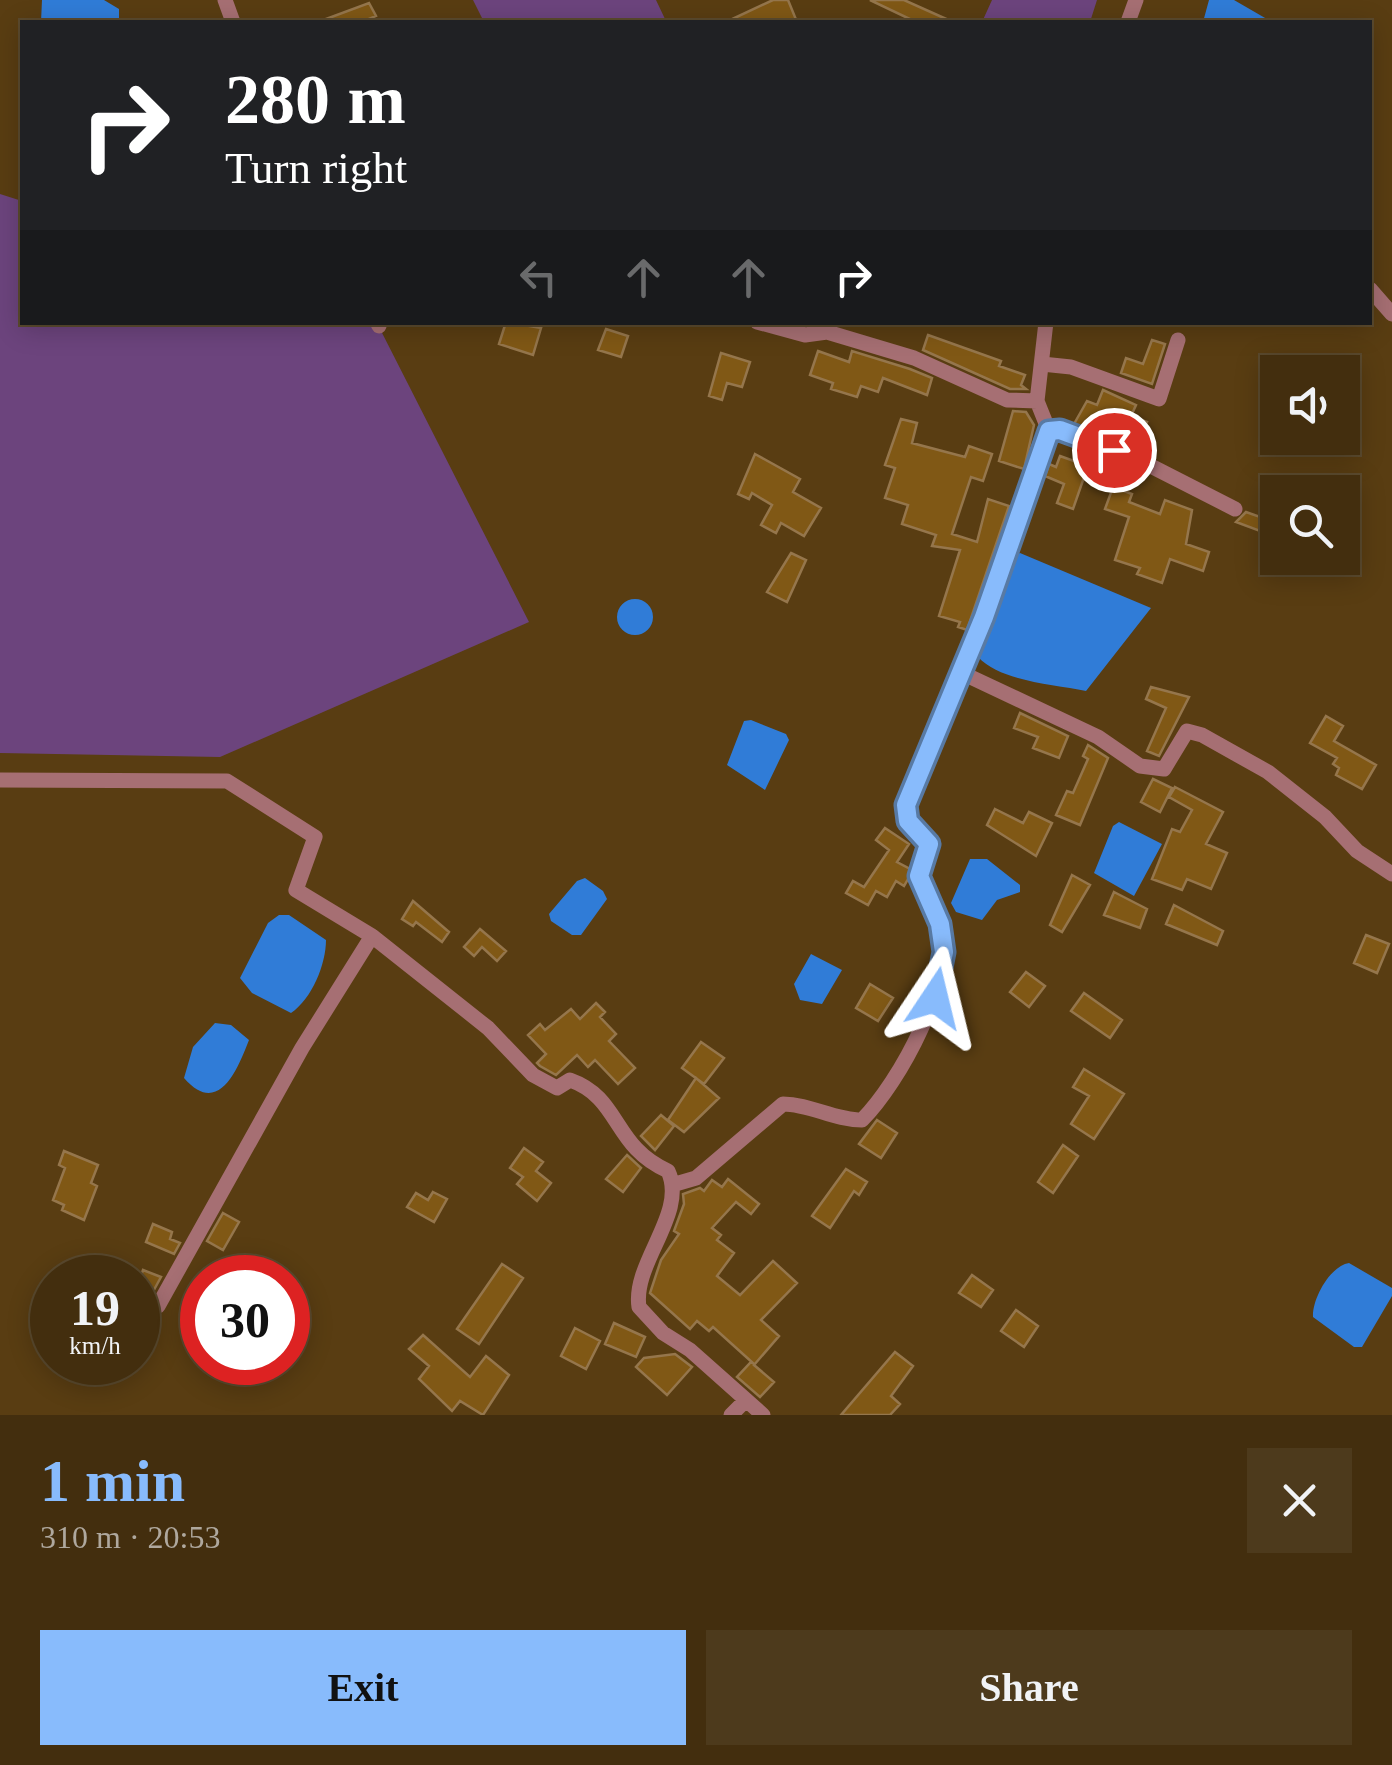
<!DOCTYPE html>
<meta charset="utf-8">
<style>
:root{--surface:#432e0e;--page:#4d3a1c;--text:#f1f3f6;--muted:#afa89e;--line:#5b4a2e;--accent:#88bbfc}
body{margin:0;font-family:"Times New Roman",serif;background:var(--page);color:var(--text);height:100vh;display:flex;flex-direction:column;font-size:38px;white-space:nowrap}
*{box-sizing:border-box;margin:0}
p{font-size:32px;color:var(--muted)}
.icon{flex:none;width:55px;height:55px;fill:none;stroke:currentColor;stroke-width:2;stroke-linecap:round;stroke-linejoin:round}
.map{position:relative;height:1415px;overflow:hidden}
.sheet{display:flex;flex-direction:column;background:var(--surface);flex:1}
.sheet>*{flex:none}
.banner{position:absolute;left:20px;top:20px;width:1352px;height:305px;border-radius:0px;box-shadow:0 5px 25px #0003,0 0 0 2px var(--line);background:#202124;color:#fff;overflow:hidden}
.buttons{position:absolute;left:1260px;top:355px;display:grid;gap:20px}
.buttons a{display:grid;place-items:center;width:100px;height:100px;border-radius:0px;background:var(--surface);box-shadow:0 5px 25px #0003,0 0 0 2px var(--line);font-size:50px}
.speed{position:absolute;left:30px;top:1255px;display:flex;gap:20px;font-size:50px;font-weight:700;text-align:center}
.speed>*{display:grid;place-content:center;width:130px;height:130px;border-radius:50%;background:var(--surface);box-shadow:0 5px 25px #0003,0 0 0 2px var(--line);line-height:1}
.speed small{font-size:25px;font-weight:400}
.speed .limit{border:15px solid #d22;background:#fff;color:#111}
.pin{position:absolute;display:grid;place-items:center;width:85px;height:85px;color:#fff;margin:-42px;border:5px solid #fff;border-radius:50%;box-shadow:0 2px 10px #0007}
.me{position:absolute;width:110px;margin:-55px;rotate:10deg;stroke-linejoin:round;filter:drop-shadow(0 0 8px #0008)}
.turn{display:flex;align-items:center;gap:35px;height:210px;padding:0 40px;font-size:45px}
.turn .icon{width:130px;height:130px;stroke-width:2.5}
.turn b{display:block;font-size:70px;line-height:85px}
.lanes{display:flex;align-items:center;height:95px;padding:0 40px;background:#0003;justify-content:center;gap:50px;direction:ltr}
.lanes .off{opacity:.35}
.round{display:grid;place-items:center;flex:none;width:105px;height:105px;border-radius:0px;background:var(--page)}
.head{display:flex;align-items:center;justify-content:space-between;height:170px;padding:0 40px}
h1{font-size:60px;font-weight:700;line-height:75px;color:var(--accent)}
.primary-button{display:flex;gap:20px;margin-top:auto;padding:20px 40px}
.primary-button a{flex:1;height:115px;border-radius:0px;background:var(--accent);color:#111;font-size:40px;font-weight:700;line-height:115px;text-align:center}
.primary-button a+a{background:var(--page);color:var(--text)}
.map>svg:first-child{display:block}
.green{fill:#6c447d}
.water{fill:#307cd7}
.building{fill:#805815;stroke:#95764c;stroke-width:2.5}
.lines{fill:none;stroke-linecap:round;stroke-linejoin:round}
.minor{stroke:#a66f73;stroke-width:15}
.route-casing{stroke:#587aa4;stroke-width:25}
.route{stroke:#88bbfc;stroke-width:18}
</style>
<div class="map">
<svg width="1392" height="1415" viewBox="0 0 1392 1415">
<rect width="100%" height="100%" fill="#593d12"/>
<path class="green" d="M473,0H656L665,19L484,22Z
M992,0H1097L1090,22H982Z
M0,194L22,201V322L377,323L529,622L220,757L0,753Z"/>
<path class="water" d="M42,0H104L119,9V22H41Z
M1209,0H1234L1272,22H1203Z
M1020,553L1151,608L1086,691C1053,684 1002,682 978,657L1010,558Z
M617 617a18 18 0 1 1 36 0a18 18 0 1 1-36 0Z
M751,720L786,734L789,740L765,790L727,765L744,721Z
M1119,822L1162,844L1134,896L1094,873L1113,826Z
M970,859H987L1020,885V892L997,900L982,920L956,912L951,903Z
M585,878L603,891L607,899L581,935H572L551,921L549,914L577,881Z
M279,915H289L326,940C326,964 312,999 291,1013L252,993L240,978L268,923Z
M811,954L842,970L822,1004L800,1000L794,984Z
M215,1023L231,1025L249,1040C237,1071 218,1117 184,1078L193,1047Z
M1349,1263L1392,1288V1296L1362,1347H1354L1313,1317C1312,1299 1330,1266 1349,1263Z"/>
<path class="building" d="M773,0H788L797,22H726Z
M870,0H904L953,22H916Z
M369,3L376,16L362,22H318Z
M506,322L541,328L533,355L499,344Z
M606,329L628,336L621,357L598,350Z
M928,335L1001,361L999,366L1025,375L1021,385L1026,389H1010L923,350Z
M1152,340L1165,344L1152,384L1121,373L1126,358L1143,364Z
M818,351L849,362L852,351L910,369L932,378L927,395L883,378L878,392L861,386L857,397L831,389L833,383L810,375Z
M721,353L750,362L742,387L727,383L722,400L709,396Z
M1103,390L1136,405L1131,416L1147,422L1139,441L1130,438L1127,444L1074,424L1087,401L1097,405Z
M1013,411L1026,412L1034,425L1024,469L999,461Z
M901,419L917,423L912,443L965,457L969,446L992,454L983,481L971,477L952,534L977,542L988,499L1009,506L967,630L958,627L960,622L939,616L960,550L932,546L936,535L902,524L908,505L885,498L895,468L885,465Z
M755,454L800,479L793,492L821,508L804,536L781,523L776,533L761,525L772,505L752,493L749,499L738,494Z
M1060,456L1088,466L1073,509L1057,503L1064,484L1045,476L1049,464L1056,467Z
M1113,487L1132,494L1129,502L1160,514L1165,500L1192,510L1186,544L1209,552L1203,571L1170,559L1162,583L1137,574L1140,568L1115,560L1129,517L1105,509Z
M1264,508L1276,512L1268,534L1236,522L1246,512L1260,517Z
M791,553L806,560L787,602L767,592Z
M1151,687L1189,697L1159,756L1147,751L1166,708L1146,699Z
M1020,713L1068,736L1059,758L1033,748L1038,737L1014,728Z
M1326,716L1343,726L1334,741L1376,765L1362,789L1336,775L1339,768L1333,764L1337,758L1310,743Z
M1088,745L1108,758L1080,825L1056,815L1067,791L1073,793L1088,759L1083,756Z
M1153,779L1172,788L1160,812L1141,802Z
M1175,787L1223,812L1206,844L1227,853L1211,889L1187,879L1182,890L1152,879L1172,829L1180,832L1192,810L1169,797Z
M995,809L1023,823L1029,812L1052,823L1036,856L987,825Z
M885,828L909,844L897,862L910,869L908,879L904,886L896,881L887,897L876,891L868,905L846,893L853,881L864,887L889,850L876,840Z
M1072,875L1090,885L1062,932L1050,925Z
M1114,892L1147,909L1140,928L1104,915Z
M413,901L449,932L442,942L416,922L413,926L402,919Z
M1174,905L1223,931L1217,945L1166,924Z
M480,929L506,951L497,961L482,947L474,956L464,947Z
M1366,935L1389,944L1377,973L1354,963Z
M1026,972L1045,986L1029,1007L1010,992Z
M870,984L893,998L878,1021L856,1008Z
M1084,993L1122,1020L1110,1038L1071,1011Z
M596,1003L605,1012L600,1017L616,1034L609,1041L635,1068L618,1084L595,1060L588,1067L577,1055L556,1075L540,1066L537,1063L546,1054L528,1035L540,1024L545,1030L571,1009L580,1019Z
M701,1042L724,1058L704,1084L682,1068Z
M1084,1069L1124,1094L1094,1139L1071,1124L1089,1096L1073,1087Z
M696,1078L719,1098L684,1132L668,1120Z
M661,1115L674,1126L655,1150L641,1136Z
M877,1120L897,1133L881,1158L859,1144Z
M1063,1145L1078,1156L1053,1193L1038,1182Z
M524,1148L543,1162L536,1171L551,1183L537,1201L517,1184L523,1177L510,1168Z
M64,1151L98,1165L91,1183L97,1186L84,1220L62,1210L64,1205L53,1200L65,1168L59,1165Z
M627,1155L641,1168L623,1192L606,1179Z
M846,1169L867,1182L859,1195L854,1191L830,1228L812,1216Z
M728,1179L759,1204L751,1214L736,1202L712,1228L721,1235L717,1240L734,1253L717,1276L740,1295L773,1261L797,1283L761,1320L779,1336L754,1365L774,1382L760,1397L737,1377L751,1362L754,1364L713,1327L709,1331L697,1321L690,1329L650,1293L661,1260L679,1234L674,1231L684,1204L683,1194L700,1188L704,1191L712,1180L722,1187Z
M433,1192L447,1199L434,1222L407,1207L416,1193L428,1200Z
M223,1213L239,1222L223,1250L207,1241Z
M153,1224L172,1232L170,1239L180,1243L174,1254L146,1242Z
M502,1264L523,1278L479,1344L457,1329Z
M143,1270L161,1277L148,1301L149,1313L138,1308V1284Z
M972,1275L993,1290L981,1307L959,1293Z
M1016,1310L1038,1326L1024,1347L1001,1331Z
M614,1323L645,1337L636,1357L605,1344Z
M575,1328L600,1341L586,1369L561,1356Z
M423,1335L470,1377L486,1356L509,1375L483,1415L460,1401L452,1411L419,1379L429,1366L409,1349Z
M895,1352L913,1366L891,1396L900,1404L890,1415H841Z
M675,1354L692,1367L667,1395L636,1367L644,1358Z"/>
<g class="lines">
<path class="minor" d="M225,0L233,22
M1128,22L1136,0
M1370,289L1392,314
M377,322L379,326
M757,322L805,335L827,332L914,358L1007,400L1037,401L1046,322
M1042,364L1071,367L1159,399L1178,340
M1049,431H1060L1141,461L1235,509
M962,673L1098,737L1140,766L1164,769L1187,731L1202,735L1268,772L1325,817L1357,851L1392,874
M0,780L227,781L315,837L296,890L372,936L302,1048L158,1306
M372,936L488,1028L533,1075L557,1088L570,1080C621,1098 612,1146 668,1171C688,1213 632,1263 639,1307L663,1333L690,1350L763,1415
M672,1185L696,1178L783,1104C810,1104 834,1120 862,1120C899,1083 956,980 940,926C935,908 922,895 919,877L929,844L908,821L906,805L984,617L1049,431L1037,401
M731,1415L746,1400"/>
</g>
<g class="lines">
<g class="route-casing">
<path id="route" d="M935,998L944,952L940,924L919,876L929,844L908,821L906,805L984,617L1049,431L1060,430L1114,450"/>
</g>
<use href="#route" class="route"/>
</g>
</svg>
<div class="buttons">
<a><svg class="icon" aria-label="sound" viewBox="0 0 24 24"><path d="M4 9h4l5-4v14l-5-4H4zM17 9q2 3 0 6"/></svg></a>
<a><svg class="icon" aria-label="search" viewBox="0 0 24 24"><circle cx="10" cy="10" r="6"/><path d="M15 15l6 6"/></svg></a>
</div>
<div class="speed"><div>19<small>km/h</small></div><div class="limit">30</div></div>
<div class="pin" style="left:1114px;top:450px;background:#d93025"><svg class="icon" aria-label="arrive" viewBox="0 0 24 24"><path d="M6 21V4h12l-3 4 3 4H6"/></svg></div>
<svg class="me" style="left:935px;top:998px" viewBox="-20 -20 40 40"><path d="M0-17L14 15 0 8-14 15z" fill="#88bbfc" stroke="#fff" stroke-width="4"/></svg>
<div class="banner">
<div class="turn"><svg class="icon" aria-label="right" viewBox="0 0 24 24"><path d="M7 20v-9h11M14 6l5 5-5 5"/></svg><div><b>280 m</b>Turn right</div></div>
<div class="lanes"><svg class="icon off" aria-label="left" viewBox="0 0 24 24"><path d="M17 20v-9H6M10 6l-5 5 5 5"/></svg><svg class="icon off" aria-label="ahead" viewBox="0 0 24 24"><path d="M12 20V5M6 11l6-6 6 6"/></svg><svg class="icon off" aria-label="ahead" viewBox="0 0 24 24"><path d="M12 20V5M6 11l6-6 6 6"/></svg><svg class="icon" aria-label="right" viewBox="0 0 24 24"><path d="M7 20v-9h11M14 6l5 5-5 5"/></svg></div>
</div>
</div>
<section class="sheet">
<div class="head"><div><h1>1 min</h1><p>310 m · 20:53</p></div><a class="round"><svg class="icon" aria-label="close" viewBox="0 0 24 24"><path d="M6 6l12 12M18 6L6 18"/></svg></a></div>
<div class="primary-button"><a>Exit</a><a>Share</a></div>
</section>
